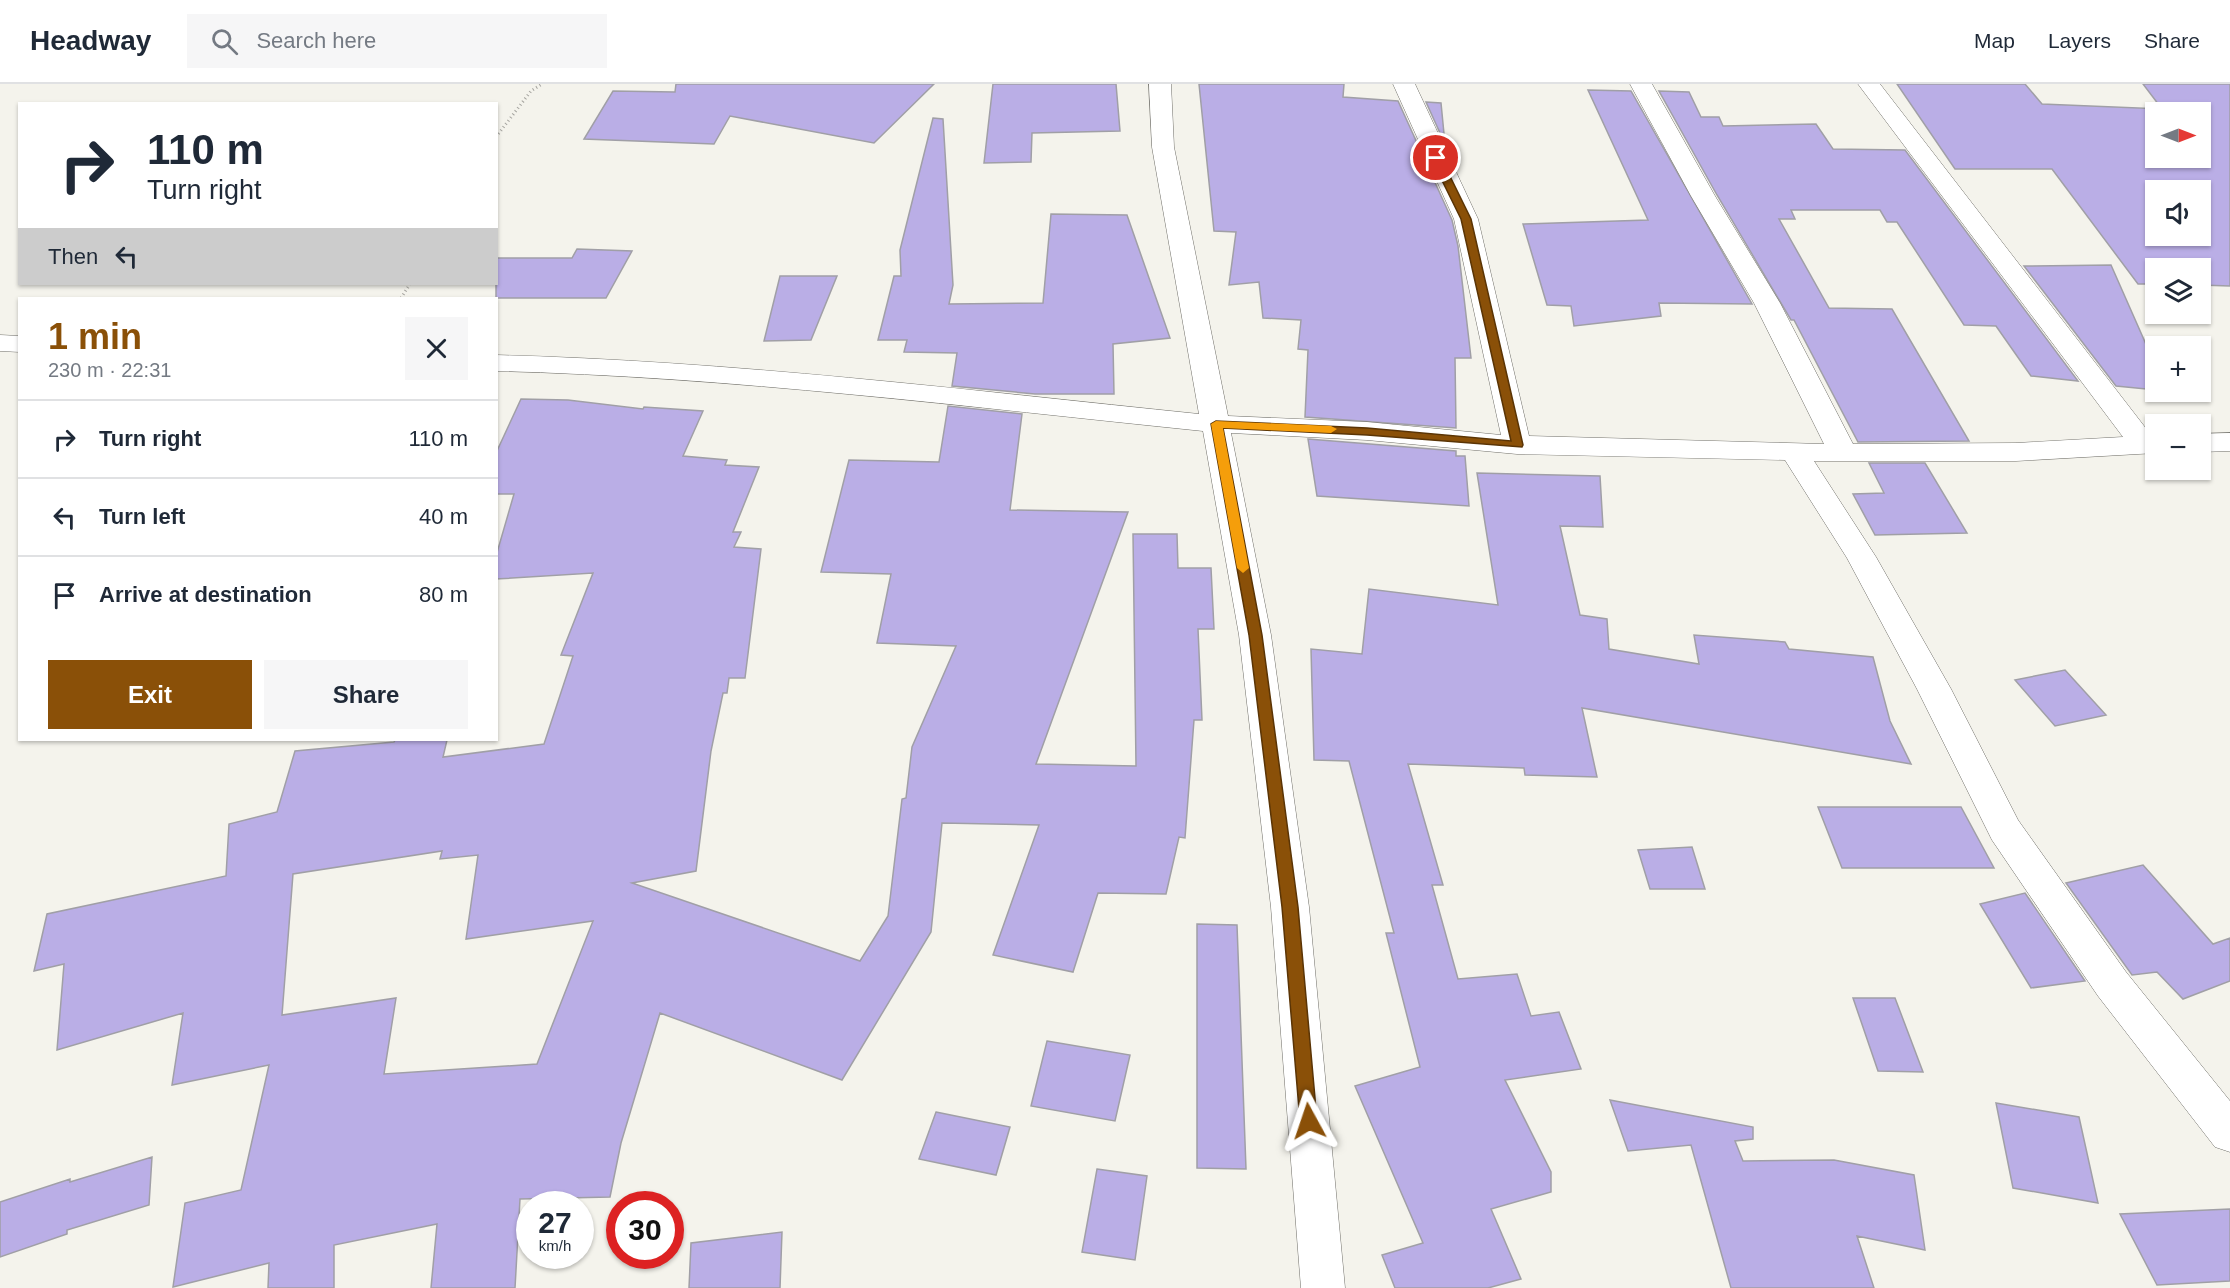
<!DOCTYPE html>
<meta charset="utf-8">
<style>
:root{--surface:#fff;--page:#f6f6f7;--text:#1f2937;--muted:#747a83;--line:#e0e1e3;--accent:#8a5008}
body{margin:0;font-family:Arial,sans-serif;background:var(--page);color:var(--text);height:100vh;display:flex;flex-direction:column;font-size:22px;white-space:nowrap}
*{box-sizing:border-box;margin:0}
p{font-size:20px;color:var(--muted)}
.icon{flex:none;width:33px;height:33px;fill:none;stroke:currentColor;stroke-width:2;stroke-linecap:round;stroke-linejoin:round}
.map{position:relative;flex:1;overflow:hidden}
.panel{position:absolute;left:18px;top:213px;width:480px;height:444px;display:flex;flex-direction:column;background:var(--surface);border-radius:0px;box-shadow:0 2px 4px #0004}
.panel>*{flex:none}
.hud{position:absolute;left:18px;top:18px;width:480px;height:183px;border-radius:0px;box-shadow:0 2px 4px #0004;background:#fff;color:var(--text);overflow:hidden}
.needle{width:39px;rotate:90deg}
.controls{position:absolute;left:2145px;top:18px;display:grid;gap:12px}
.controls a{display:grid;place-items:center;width:66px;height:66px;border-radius:0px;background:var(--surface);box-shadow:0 2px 4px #0004;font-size:30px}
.speed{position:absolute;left:516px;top:1107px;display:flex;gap:12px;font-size:30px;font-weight:700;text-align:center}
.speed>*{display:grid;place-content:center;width:78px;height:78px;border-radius:50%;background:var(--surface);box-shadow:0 2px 4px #0004;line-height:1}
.speed small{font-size:15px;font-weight:400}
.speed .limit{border:9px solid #d22;background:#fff;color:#111}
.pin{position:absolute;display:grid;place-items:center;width:51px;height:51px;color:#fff;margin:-26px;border:3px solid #fff;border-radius:50%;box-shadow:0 2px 6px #0007}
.me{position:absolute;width:66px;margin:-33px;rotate:355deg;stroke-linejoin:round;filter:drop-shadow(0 0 4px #0008)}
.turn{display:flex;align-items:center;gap:21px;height:126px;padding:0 30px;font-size:27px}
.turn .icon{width:78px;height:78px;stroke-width:2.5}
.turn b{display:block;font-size:42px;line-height:51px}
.then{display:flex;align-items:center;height:57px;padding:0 30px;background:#0003;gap:12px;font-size:22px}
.round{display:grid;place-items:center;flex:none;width:63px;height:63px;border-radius:0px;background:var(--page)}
.overview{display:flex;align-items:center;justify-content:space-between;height:102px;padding:0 30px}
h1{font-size:36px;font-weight:700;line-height:45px;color:var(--accent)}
.cta{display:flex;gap:12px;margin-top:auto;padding:12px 30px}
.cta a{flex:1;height:69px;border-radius:0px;background:var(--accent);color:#fff;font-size:24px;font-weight:700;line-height:69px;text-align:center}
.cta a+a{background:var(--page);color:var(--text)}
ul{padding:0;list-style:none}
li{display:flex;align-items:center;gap:18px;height:78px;padding:0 30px;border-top:2px solid var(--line)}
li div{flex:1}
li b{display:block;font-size:22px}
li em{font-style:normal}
header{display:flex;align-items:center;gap:36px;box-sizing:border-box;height:84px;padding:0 30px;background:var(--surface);border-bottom:2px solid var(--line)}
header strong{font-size:28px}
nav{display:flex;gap:33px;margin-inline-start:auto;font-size:21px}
.search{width:420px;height:54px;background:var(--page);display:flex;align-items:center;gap:15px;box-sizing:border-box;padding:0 21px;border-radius:0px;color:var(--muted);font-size:22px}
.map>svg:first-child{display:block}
.building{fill:#baaee6;stroke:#a09fa6;stroke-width:1.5;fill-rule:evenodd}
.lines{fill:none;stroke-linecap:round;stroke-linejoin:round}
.minor-casing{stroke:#706f69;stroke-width:1}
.path{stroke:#a5a49f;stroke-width:3;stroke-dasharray:1 3;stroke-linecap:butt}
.minor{fill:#fff;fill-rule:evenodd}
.route{fill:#8a5008;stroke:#5a3405;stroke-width:1.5}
.slow{fill:#f59e0b}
</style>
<header>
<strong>Headway</strong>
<div class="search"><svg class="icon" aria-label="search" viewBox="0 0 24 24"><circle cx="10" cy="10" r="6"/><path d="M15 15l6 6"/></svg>Search here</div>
<nav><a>Map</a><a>Layers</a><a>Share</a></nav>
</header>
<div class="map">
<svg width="2230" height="1204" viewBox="0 0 2230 1204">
<rect width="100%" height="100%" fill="#f4f3ec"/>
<path class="building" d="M676,0H934L874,59L730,32L714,60L584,55L613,7L675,8Z
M993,0H1116L1120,47L1032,49L1031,78L984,79Z
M1199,0H1344L1343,13L1398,17L1452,136L1458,162L1471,274H1455L1456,344L1305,333L1308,266L1298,265L1301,236L1263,234L1259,198L1229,201L1236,148L1214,147Z
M1897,0H2025L2042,20L2162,25L2143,0H2230V202L2200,201V184H2156V200H2138L2052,85H1955ZM2156,28H2200V74H2156ZM2156,106H2200V152H2156Z
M1588,6L1631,7L1752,220L1659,219L1661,232L1574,242L1571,222L1547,221L1523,140L1648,136Z
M1659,7L1689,8L1701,33H1719L1723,42L1816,40L1833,65L1905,66L2078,297L2031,292L1996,242L1964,241L1897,138H1887L1880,126H1791L1795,135H1779L1829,224L1892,225L1969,357L1858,358L1794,236H1791L1717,111Z
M1426,18L1441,19L1445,60Z
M933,34L943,35L953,201L949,220L1043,219L1051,130L1127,131L1170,254L1113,260L1114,310H1035L952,302L957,269L904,268L907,256H878L894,192H901L900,166Z
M577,165L632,167L606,214H496V174H572Z
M2111,181L2156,283V306L2116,302L2024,182Z
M780,192H837L811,256L764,257Z
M521,315L568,316L643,325L644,323L703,327L683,372L727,376L725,381L759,383L733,448H741L734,463L761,465L745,594H729L727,609H723L711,667L696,787L632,799L860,877L888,832L902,715L906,714L912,663L956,562L877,559L891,490L821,488L849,376L939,378L948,322L1022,330L1010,426L1128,428L1036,680L1136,682L1133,450H1177L1178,484H1211L1214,545H1198L1202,636H1194L1185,754L1179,753L1166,810L1098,809L1073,888L993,871L1039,741L942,739L931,848L842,996L660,929L621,1059L610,1113L520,1115L515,1204H431L437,1140L334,1161V1204H268L269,1179L173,1203L185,1119L241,1106L269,981L172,1001L183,929L57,966L64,880L34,887L47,830L226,792L229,740L277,728L295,667L394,658L395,656H447L443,673L544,660L573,572L561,571L593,489L496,495V472L514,410H496V369ZM442,767L440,775L478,771L466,855L593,837L537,980L384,990L396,914L282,931L293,790Z
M1308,355L1456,367V372H1465L1469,422L1317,412Z
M1869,379H1925L1967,449L1875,451L1853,410L1884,409Z
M1477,389L1600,392L1603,443L1560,442L1580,531L1607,535L1609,565L1699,580L1694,551L1785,558L1789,565L1873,573L1890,637L1911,680L1582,624L1597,693L1525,691L1524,684L1408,680L1443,801H1432L1458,895L1517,890L1531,932L1559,928L1581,985L1505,996L1551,1088V1108L1491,1125L1521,1195L1488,1204H1395L1382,1171L1423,1159L1355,1002L1420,983L1386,849H1394L1349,677L1314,676L1311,565L1362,570L1369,505L1498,521Z
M2065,586L2106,631L2055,642L2015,596Z
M1818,723H1961L1994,784H1842Z
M1692,763L1705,805H1650L1638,766Z
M2143,781L2213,860L2230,854V897L2183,915L2157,888L2132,891L2066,799Z
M2025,809L2085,897L2031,904L1980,820Z
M1197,840L1237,841L1246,1085L1197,1084Z
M1853,914H1895L1923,988L1878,987Z
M1047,957L1130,971L1115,1037L1031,1022Z
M1610,1016L1753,1043V1055L1735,1057L1743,1077L1834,1076L1914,1091L1925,1166L1857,1152L1874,1204H1731L1691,1061L1628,1067Z
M1996,1019L2079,1033L2098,1119L2013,1104Z
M936,1028L1010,1043L996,1091L919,1075Z
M152,1073L149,1121L67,1146V1150L0,1173V1118L70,1095V1098Z
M1097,1085L1147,1092L1135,1176L1082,1168Z
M2230,1125V1197L2157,1201L2120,1130Z
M782,1148L780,1204H689L691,1159Z"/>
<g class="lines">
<g class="minor-casing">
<path id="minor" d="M1149,0H1171L1174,63L1228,332L1367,338L1501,351L1454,135L1393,0H1415L1478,135L1529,352L1824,360L1754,219L1691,112L1630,0H1652L1715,112L1780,219L1853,360L2016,359L2123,353L1858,0H1880L2151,351H2156V369L2016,377H1814L1876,473L1951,605L2018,736L2126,888L2230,1017V1068L2215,1063L2098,912L1992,756L1917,605L1847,474L1785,376L1517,370L1367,356L1231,349L1271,551L1309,823L1345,1204H1301L1271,823L1239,551L1203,347C968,323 732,293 496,287V271C731,277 966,306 1199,330L1152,63Z
M0,251L20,252V268L0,267Z
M2230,349V367L2200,368V350Z"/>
</g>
<path class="path" d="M496,53L531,7L542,0
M401,214L410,200"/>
<use href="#minor" class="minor"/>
</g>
<path class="route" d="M1436,71L1441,74L1471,135L1523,361L1522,363L1367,351L1223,344L1262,551L1298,823L1317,1037L1315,1043L1309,1045L1303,1043L1300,1037L1282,823L1249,551L1211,340L1216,337L1367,344L1511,357L1461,135L1431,74Z"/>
<path class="slow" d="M1216,337L1331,342L1337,345L1331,349L1223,344L1249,484L1243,489L1237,484L1211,340Z"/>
</svg>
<div class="controls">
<a><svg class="needle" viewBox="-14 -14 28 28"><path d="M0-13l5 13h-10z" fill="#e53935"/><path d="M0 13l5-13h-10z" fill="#747a83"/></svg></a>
<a><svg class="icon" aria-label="sound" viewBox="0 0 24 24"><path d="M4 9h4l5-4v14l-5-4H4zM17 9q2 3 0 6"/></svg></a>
<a><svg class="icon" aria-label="layers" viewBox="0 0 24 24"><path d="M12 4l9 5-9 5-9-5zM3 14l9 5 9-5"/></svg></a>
<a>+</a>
<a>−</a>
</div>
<div class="speed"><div>27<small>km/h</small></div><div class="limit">30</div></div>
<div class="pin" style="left:1436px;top:74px;background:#d93025"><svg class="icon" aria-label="arrive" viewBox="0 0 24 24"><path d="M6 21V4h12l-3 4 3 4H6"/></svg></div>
<svg class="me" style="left:1309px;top:1037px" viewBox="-20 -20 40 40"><path d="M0-17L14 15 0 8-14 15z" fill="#8a5008" stroke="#fff" stroke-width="4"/></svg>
<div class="hud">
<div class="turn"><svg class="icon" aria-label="right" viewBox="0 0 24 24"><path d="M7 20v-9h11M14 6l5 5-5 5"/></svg><div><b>110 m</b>Turn right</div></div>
<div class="then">Then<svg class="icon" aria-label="left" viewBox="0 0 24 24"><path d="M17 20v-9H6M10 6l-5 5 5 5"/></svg></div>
</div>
<section class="panel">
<div class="overview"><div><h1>1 min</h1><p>230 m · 22:31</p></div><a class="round"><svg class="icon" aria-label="close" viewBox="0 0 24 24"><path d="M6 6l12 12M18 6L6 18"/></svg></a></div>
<ul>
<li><svg class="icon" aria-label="right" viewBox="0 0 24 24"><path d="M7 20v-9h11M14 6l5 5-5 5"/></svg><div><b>Turn right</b></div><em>110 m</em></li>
<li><svg class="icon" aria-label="left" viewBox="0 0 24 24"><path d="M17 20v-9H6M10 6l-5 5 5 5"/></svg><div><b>Turn left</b></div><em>40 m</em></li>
<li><svg class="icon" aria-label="arrive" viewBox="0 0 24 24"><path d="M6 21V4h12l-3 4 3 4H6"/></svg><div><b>Arrive at destination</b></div><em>80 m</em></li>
</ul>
<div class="cta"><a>Exit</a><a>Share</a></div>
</section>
</div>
